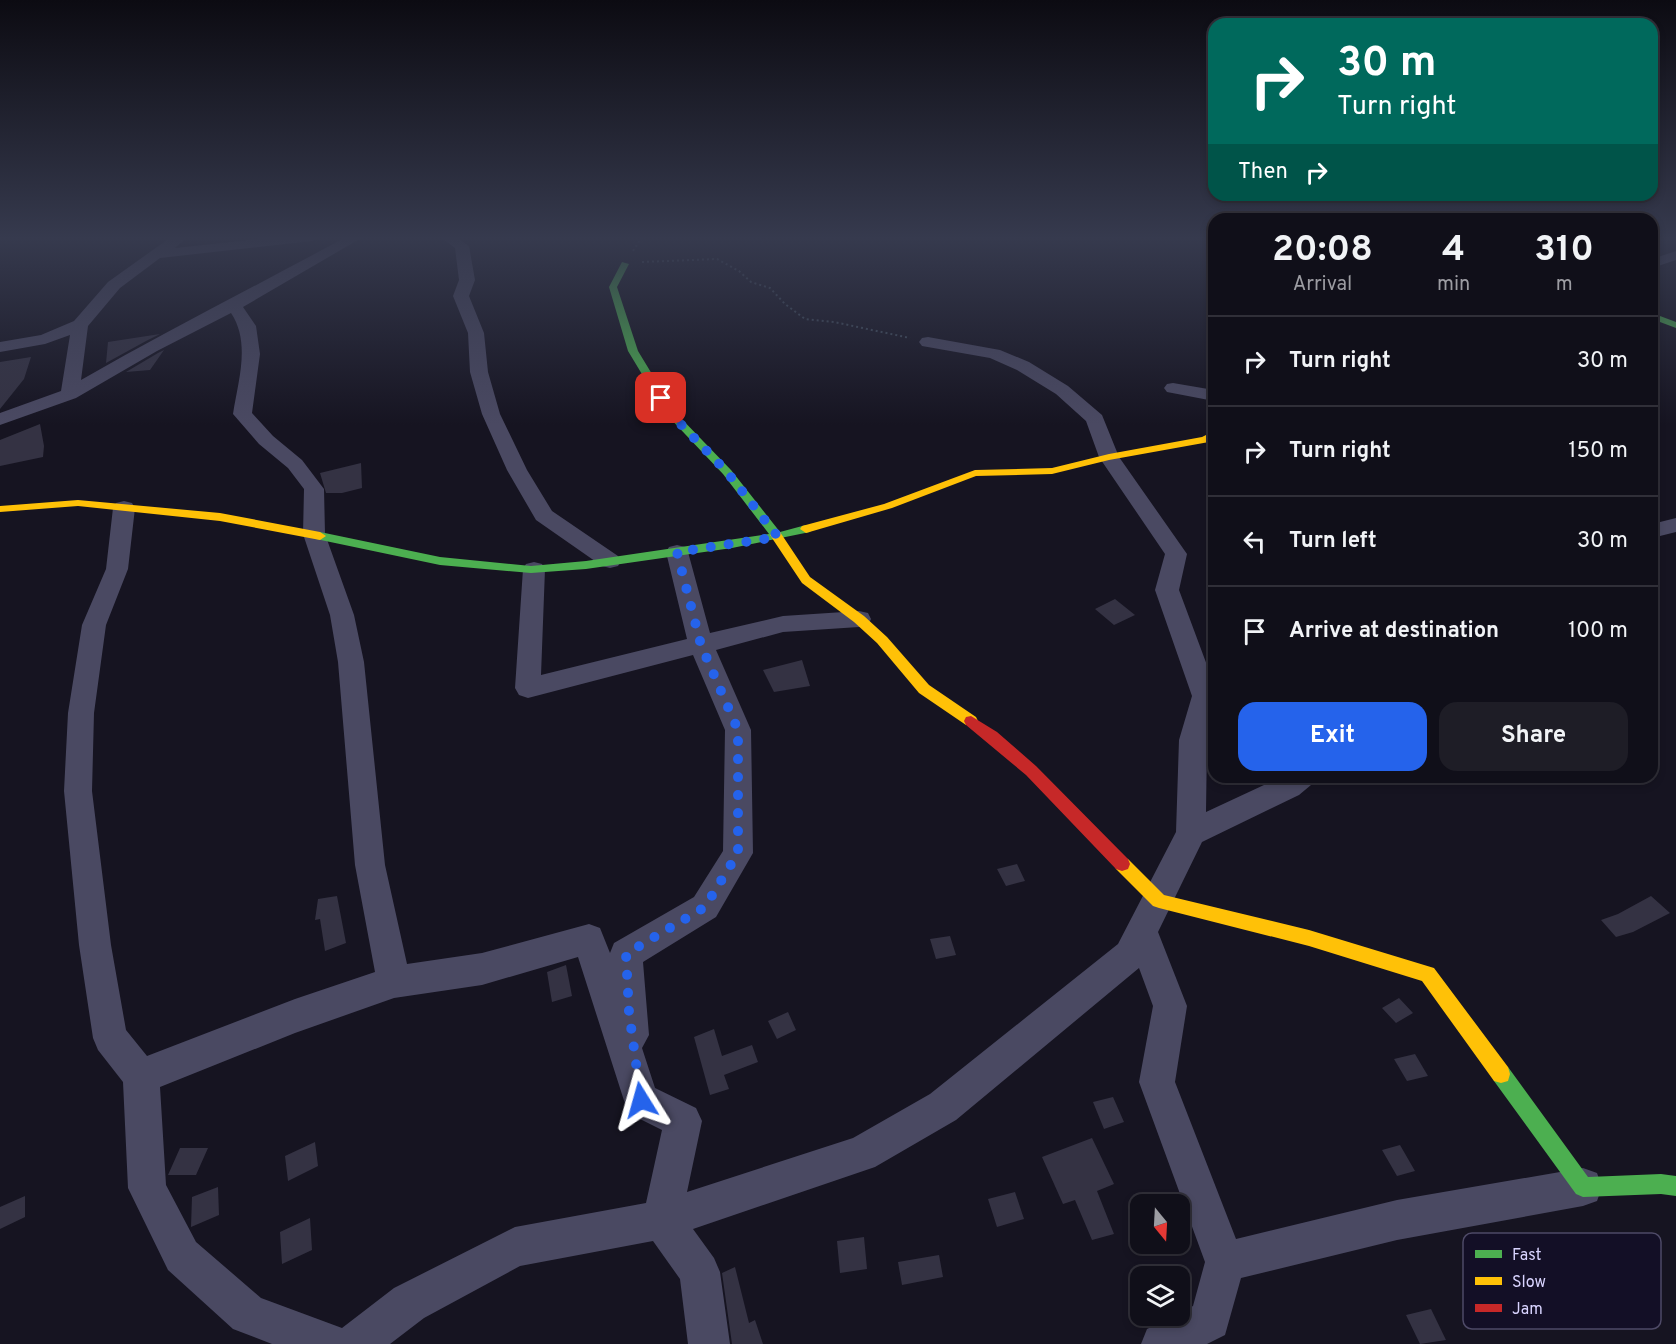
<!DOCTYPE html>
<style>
:root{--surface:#100f19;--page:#1e1d26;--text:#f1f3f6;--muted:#9c9ca2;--line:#302f38;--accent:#2563eb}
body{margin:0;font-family:Overpass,sans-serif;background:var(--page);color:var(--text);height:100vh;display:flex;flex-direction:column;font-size:22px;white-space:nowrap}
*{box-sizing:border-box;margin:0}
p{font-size:20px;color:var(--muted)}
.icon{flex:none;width:33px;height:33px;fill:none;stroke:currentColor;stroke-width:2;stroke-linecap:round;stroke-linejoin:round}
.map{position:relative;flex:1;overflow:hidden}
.drawer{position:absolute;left:1208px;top:213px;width:450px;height:570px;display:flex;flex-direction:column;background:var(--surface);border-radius:18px;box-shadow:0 3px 9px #0003,0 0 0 2px var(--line)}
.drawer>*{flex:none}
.top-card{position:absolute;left:1208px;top:18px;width:450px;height:183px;border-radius:18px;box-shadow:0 3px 9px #0003,0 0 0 2px var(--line);background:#00695c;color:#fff;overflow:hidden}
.needle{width:39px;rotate:162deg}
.controls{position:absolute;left:1130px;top:1194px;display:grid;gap:12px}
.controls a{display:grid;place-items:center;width:60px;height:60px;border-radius:12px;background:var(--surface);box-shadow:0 3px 9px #0003,0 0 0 2px var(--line);font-size:30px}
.pin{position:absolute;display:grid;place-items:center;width:51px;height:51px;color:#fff;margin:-26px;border-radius:12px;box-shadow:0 3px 9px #0006}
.me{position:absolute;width:66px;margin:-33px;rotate:352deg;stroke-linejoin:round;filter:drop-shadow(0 0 4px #0008)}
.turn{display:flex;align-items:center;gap:21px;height:126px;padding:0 30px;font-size:27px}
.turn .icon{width:78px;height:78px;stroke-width:2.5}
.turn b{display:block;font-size:42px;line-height:51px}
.then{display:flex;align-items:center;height:57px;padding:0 30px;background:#0003;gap:12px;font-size:22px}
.eta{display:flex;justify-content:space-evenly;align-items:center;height:102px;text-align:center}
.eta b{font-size:36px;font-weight:700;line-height:42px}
.action{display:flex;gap:12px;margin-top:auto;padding:12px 30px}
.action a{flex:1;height:69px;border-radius:18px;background:var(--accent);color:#fff;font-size:24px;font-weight:700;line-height:69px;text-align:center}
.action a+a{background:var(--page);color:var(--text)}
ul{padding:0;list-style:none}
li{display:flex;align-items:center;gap:18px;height:90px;padding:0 30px;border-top:2px solid var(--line)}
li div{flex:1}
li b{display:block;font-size:22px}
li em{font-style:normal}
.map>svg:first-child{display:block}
.building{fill:#343243}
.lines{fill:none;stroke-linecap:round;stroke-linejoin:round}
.path{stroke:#44505f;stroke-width:2;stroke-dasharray:2 3;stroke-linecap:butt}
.street{fill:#4a4962;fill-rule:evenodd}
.fast{fill:#4caf50;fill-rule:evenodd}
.slow{fill:#ffc107;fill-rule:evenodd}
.jam{fill:#c62828;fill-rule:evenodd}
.route{stroke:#2563eb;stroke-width:10;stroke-dasharray:0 18}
.key{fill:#130f26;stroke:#4e4a67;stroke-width:1.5}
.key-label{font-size:16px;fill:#d9d4ff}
</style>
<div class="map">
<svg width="1676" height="1344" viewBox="0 0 1676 1344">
<rect width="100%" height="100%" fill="#161421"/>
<path class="building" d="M160,334L146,341L106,363L108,342Z
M164,350L150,370L126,372L158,353Z
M31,357L24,379L0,409V362Z
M40,424L44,446L43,457L0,466V440Z
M361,463L362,488L342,493H326L320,473Z
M1115,599L1135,615L1114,625L1095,609Z
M802,660L810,686L774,692L763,670Z
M1017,864L1025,881L1006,886L997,869Z
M337,896L346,943L325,951L320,919L315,920L318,899Z
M1651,896L1670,913L1633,932L1616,937L1601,920L1618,914Z
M950,936L956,955L936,959L930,939Z
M566,965L572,996L552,1002L547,972Z
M1399,998L1413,1013L1396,1023L1382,1008Z
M788,1012L796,1030L777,1039L768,1021Z
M714,1029L722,1056L752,1045L758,1062L724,1075L729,1089L710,1095L694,1037Z
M1415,1054L1428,1076L1407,1081L1394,1059Z
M1113,1097L1124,1122L1104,1129L1093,1102Z
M1092,1138L1114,1184L1097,1191L1114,1234L1092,1240L1075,1200L1063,1204L1042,1157Z
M315,1142L318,1166L288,1181L285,1156Z
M1400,1145L1415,1171L1397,1176L1382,1150Z
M180,1148H208L196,1175H168Z
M218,1187L219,1215L191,1227L192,1197Z
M1015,1192L1024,1219L997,1227L988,1199Z
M25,1196V1217L0,1229V1207Z
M310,1218L312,1250L282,1264L280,1232Z
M864,1237L867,1269L840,1273L837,1241Z
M939,1255L943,1277L902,1285L898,1262Z
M735,1267L749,1323L755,1320L763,1344H732L722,1273Z
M1431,1309L1446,1340L1420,1344L1406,1315Z"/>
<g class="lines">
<path class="path" d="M633,251L642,237
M642,262L717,259L739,271L751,282L770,288L785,304L805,319L834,322L910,338"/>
<path class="street" d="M171,237H187L175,248L277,237H319L312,241L160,258L120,288L88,326L81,380C168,330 258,285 346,237H363L243,307L256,326L260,354L252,413L273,436L302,460L324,489L325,534L354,615L364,662L385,865L407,964L482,953L589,924L600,928L610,953L614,943L694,897L723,851L725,730L693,655L528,698L519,695L515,688L523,569L526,564L534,562L542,564L545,569L541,675L687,639L666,552L669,547L677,545L685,547L688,552L710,633L783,616L859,611L868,613L871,619L868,625L859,627L783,632L716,650L751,730L753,853L716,917L643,962L649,1035L642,1048L655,1088L696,1108L702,1121L687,1192L853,1138L930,1094L1118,944L1176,832L1179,740L1192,696L1155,590L1165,554L1099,457L1086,421L1056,394L1017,370L990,358L922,346L919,342L922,338L928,337L1000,350L1029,362L1068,386L1102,415L1119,457L1187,554L1179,590L1214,684V714L1207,740L1206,812L1281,777H1315L1311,785L1299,795L1202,842L1158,932L1187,1006L1175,1082L1236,1239L1397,1200L1583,1168L1597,1173L1602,1187L1597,1201L1583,1206L1397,1240L1241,1278L1225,1335L1207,1344H1141L1147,1329L1174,1316H1179V1313L1193,1306L1205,1262L1139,1082L1153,1006L1139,968L956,1120L875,1167L693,1229L714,1258L720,1272L730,1344H688L680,1279L653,1241L520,1266L424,1318L390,1344H272L233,1329L168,1270L128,1188L123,1082L98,1050L93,1038L79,945L64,791L68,713L82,625L106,569L113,508L116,503L124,501L132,503L135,508L128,569L106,625L94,713L92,791L111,945L126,1030L147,1056L295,999L375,972L355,865L338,662L330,615L303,534L304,489L288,468L259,444L233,414C238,381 251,343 231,313L157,351L76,398L0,425V413L61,391L70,335L45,344L0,352V342L41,335L74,321L108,282ZM578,957L628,1113L662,1130L646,1203L515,1227L394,1288L342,1328L261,1298L196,1242L166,1185L160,1087L295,1033L394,998L482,985Z
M440,237H456L469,246L475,280L469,296L484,333L488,372L500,414L527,470L552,511L618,556L621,561L618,566L610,568L602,566L536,520L507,470L482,414L470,372L468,333L453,296L459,280L455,248Z
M1676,251V260L1652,268V259Z
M1173,383L1214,390V401L1167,392L1164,388L1167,384Z
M1676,518V532L1652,538V524Z"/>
<path class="fast" d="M622,262L629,264L617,287L638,351L675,412L731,470L780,532L806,525L810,526L812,529L810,532L732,548L586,569L531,573L440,565L316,539L314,536L320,532L440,557L531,566L586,561L769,534L723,474L666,414L628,351L609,287Z
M1652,313L1676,322V328L1652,319Z
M1501,1065L1508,1067L1588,1177L1661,1174L1676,1176V1196L1661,1194L1583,1197L1576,1194L1494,1081L1492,1074L1494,1067Z"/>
<path class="slow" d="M1214,431V439L1209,442L1109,460L1052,474L976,476L892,508L806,533L800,529L802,526L884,504L975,470L1052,468L1109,454L1202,437Z
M78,500L220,513L320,532L326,536L320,540L220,521L78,506L0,512V506Z
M776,531L780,532L810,577L864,616L887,637L929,685L976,717L978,721L976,725H966L919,693L877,643L854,622L802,583L770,535Z
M1122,857L1128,859L1164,895L1309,930L1434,968L1508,1067L1510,1074L1508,1081L1501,1083L1494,1081L1422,981L1309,946L1159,908L1153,906L1116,869L1114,864L1116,859Z"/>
<path class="jam" d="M971,716L997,732L1036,766L1128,859L1130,864L1128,869L1122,871L1116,869L1026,775L966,725L964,721L966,717Z"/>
</g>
<linearGradient id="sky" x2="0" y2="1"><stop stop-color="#0c0b12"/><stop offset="0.56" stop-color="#363a4e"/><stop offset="1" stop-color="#363a4e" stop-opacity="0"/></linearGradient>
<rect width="1676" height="425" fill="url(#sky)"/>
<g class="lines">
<path class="route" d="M641,1100L629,1012L626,954L705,907L738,853V730L701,645L677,552L778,537L727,472L671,414L661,398"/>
</g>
<rect x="1463" y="1233" width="198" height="96" rx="9" class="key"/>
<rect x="1475" y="1250" width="27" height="8" fill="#4caf50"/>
<rect x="1475" y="1277" width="27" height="8" fill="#ffc107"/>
<rect x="1475" y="1304" width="27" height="8" fill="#c62828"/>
<g class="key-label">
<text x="1512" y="1260">Fast</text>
<text x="1512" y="1287">Slow</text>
<text x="1512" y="1314">Jam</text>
</g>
</svg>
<div class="controls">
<a><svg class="needle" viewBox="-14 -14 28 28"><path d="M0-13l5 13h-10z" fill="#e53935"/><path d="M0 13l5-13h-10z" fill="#9c9ca2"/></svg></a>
<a><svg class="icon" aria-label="layers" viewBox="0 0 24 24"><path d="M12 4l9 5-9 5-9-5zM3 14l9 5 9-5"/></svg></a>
</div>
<div class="pin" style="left:661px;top:398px;background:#d93025"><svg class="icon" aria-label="arrive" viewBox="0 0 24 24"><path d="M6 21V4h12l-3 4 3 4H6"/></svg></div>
<svg class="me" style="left:641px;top:1100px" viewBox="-20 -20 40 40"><path d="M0-17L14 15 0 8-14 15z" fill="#2563eb" stroke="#fff" stroke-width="4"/></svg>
<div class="top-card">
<div class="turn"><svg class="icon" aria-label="right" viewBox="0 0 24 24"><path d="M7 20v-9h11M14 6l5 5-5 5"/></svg><div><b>30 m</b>Turn right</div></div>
<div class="then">Then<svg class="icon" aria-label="right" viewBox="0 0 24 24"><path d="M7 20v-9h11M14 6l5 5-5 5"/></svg></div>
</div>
<section class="drawer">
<div class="eta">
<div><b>20:08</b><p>Arrival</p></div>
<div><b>4</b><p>min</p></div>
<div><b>310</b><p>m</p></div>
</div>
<ul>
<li><svg class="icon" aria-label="right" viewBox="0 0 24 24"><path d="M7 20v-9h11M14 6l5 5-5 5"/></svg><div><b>Turn right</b></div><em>30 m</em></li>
<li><svg class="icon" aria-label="right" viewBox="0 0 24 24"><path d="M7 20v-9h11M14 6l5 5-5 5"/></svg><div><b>Turn right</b></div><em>150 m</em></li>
<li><svg class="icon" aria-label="left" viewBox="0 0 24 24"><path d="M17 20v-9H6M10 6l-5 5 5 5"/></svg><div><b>Turn left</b></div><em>30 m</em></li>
<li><svg class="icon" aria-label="arrive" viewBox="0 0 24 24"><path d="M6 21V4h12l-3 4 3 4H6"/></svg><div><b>Arrive at destination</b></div><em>100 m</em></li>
</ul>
<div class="action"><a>Exit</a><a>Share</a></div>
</section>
</div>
